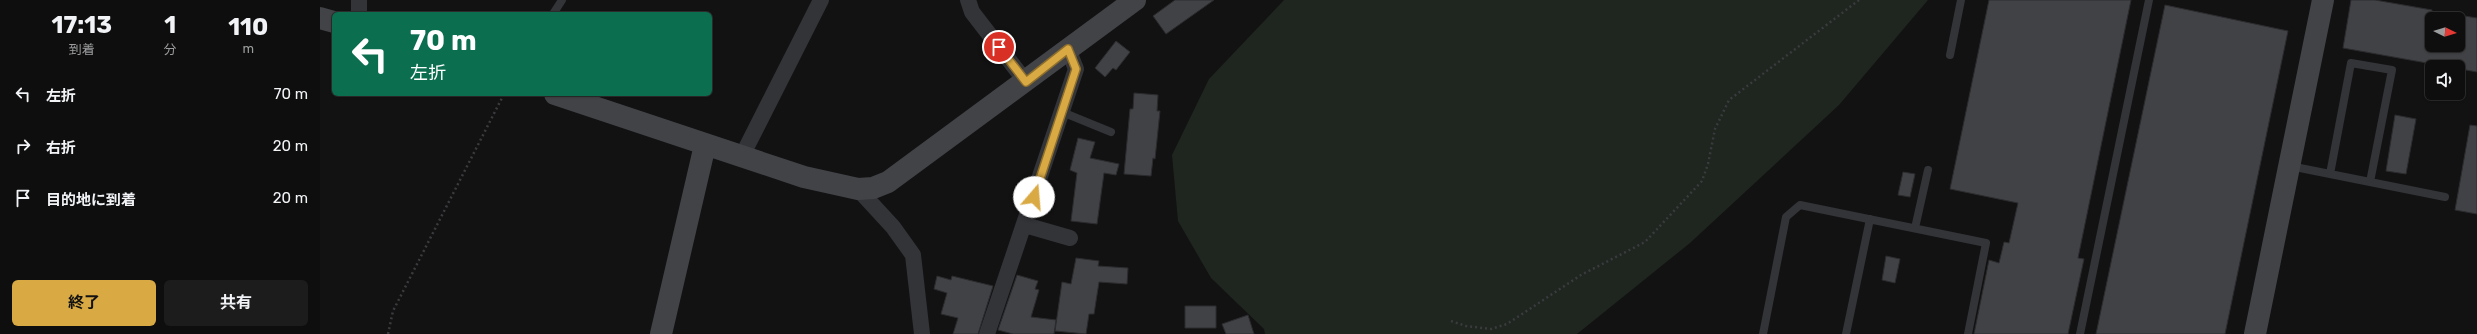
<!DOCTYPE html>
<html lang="ja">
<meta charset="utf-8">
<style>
:root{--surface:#0e0e0e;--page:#1c1c1c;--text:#f1f3f6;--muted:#9b9c9e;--line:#2e2e2e;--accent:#d9a944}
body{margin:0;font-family:Rubik,"Noto Sans JP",sans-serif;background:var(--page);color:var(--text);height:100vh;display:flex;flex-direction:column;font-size:15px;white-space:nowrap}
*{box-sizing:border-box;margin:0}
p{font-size:13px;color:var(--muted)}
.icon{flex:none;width:22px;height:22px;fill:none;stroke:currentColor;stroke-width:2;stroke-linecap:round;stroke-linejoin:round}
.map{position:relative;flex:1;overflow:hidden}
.details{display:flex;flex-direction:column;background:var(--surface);width:320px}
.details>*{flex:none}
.banner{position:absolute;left:12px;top:12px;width:380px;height:84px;border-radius:6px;box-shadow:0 1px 3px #0004,0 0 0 1px var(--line);background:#0b6e4f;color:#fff;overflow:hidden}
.needle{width:26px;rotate:95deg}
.fabs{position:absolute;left:2105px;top:12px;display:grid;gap:8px}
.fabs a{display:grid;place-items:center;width:40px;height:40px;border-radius:6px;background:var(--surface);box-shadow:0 1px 3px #0004,0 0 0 1px var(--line);font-size:20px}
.pin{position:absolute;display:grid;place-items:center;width:34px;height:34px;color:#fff;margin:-17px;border:2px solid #fff;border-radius:50%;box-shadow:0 1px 4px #0007}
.me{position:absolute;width:44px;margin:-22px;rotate:18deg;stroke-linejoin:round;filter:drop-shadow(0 0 3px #0008)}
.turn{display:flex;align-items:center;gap:14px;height:84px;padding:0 12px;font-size:18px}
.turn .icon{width:52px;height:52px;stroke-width:2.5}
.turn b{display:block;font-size:28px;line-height:34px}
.eta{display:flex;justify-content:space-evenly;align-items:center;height:68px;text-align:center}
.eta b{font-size:24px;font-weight:700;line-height:28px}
.primary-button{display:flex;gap:8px;margin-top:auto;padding:8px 12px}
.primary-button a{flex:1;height:46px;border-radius:6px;background:var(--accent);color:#111;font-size:16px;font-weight:700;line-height:46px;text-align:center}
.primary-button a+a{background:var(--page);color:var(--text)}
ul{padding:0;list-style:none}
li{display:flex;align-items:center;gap:12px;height:52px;padding:0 12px}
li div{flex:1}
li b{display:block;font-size:15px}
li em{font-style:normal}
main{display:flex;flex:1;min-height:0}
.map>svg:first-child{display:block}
.green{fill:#1f251f}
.building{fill:#414246;stroke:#2c2c2f}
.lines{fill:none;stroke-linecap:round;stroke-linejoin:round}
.path{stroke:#3a3b3e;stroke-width:2.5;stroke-dasharray:2 3;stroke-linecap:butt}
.lane{stroke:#333438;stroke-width:8}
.street{stroke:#333438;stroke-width:16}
.secondary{stroke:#424347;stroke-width:22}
.route-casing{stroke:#8d6e2c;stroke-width:10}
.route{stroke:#d9a944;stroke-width:7}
</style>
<main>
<section class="details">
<div class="eta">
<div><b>17:13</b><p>到着</p></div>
<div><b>1</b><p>分</p></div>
<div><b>110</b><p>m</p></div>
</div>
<ul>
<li><svg class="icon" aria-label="left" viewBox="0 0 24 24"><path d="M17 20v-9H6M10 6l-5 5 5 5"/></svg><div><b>左折</b></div><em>70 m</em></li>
<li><svg class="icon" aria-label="right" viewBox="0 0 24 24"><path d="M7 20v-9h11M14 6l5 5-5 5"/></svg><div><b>右折</b></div><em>20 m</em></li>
<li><svg class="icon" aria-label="arrive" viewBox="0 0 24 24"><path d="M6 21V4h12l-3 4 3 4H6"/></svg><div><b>目的地に到着</b></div><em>20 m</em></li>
</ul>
<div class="primary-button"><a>終了</a><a>共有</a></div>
</section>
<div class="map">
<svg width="2157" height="334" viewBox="0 0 2157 334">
<rect width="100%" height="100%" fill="#121213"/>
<path class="green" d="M964,0H1608L1519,105L1370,243L1257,334H945L944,329L891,278L858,221L852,155L889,79Z"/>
<path class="building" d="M855,0H894L846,34L833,16Z
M1669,0H1811L1758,258L1764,259L1748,334H1654L1669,260L1679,263L1684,242L1689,243L1698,203L1630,189Z
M2031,0H2055L2112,10V45H2138V15L2157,18V72L2023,48Z
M1845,5L1968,31L1905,334H1776Z
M796,41L810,52L796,70L793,68L785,77L775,68Z
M814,93L838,95L837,111H840L835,159L833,158L831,176L804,174L810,109H813Z
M2075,115L2096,119L2086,174L2066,171Z
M2150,125L2157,126V214L2135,210Z
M758,138L775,142L770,158L799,164L796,175L784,173L777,224L751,221L757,173L750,170Z
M1583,172L1595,174L1590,197L1578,195Z
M1566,256L1580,259L1575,283L1562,280Z
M756,258L779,261L778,266L808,268L807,284L779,282L774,314H769L766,334L735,331L742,282L751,284Z
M697,275L718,281L715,289L719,290L711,317L736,320L734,334H693L678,330Z
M617,276L631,280L632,276L673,286L658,334H633L638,318L621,314L627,293L614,289Z
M865,306H896V328H865Z
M928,315L934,334H906L902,324Z"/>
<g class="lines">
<path class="path" d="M1131,321L1146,326L1171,329L1187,324L1261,275L1325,242L1382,181L1388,164L1395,129L1409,100L1539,0
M68,334L73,311L184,94"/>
<path class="lane" d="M233,14L242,0
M1630,55L1641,0
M742,112L791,132
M1970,166L2125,197
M2010,174L2031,63L2072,70L2050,182
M1595,228L1608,170
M1443,334L1466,217L1480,205L1666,243L1648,334
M1526,334L1550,219
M1760,334L1829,0"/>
<path class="street" d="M648,0L652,12L706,82
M39,14V0
M422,156L501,0
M538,189L573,227L593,255L602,334
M705,225L750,238
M667,334L756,69L748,49"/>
<path class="secondary" d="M0,18L14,22
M235,94L484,177L538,189L553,188L568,182L815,0
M341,334L385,145
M1935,334L2003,0"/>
</g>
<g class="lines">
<g class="route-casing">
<path id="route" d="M679,47L706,82L748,49L756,69L714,197"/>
</g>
<use href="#route" class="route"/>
</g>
</svg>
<div class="fabs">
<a><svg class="needle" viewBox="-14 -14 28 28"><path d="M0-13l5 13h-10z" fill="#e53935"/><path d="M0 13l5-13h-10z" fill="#9b9c9e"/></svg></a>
<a><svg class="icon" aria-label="sound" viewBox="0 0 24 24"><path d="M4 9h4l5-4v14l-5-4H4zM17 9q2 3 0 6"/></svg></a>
</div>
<div class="pin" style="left:679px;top:47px;background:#d93025"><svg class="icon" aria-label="arrive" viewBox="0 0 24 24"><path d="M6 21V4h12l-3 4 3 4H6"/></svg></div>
<svg class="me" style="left:714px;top:197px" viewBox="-20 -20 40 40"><circle r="19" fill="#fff"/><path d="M0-13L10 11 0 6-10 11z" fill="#d9a944"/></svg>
<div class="banner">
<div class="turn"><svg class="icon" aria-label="left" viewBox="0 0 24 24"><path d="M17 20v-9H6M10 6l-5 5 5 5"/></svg><div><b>70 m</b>左折</div></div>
</div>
</div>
</main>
